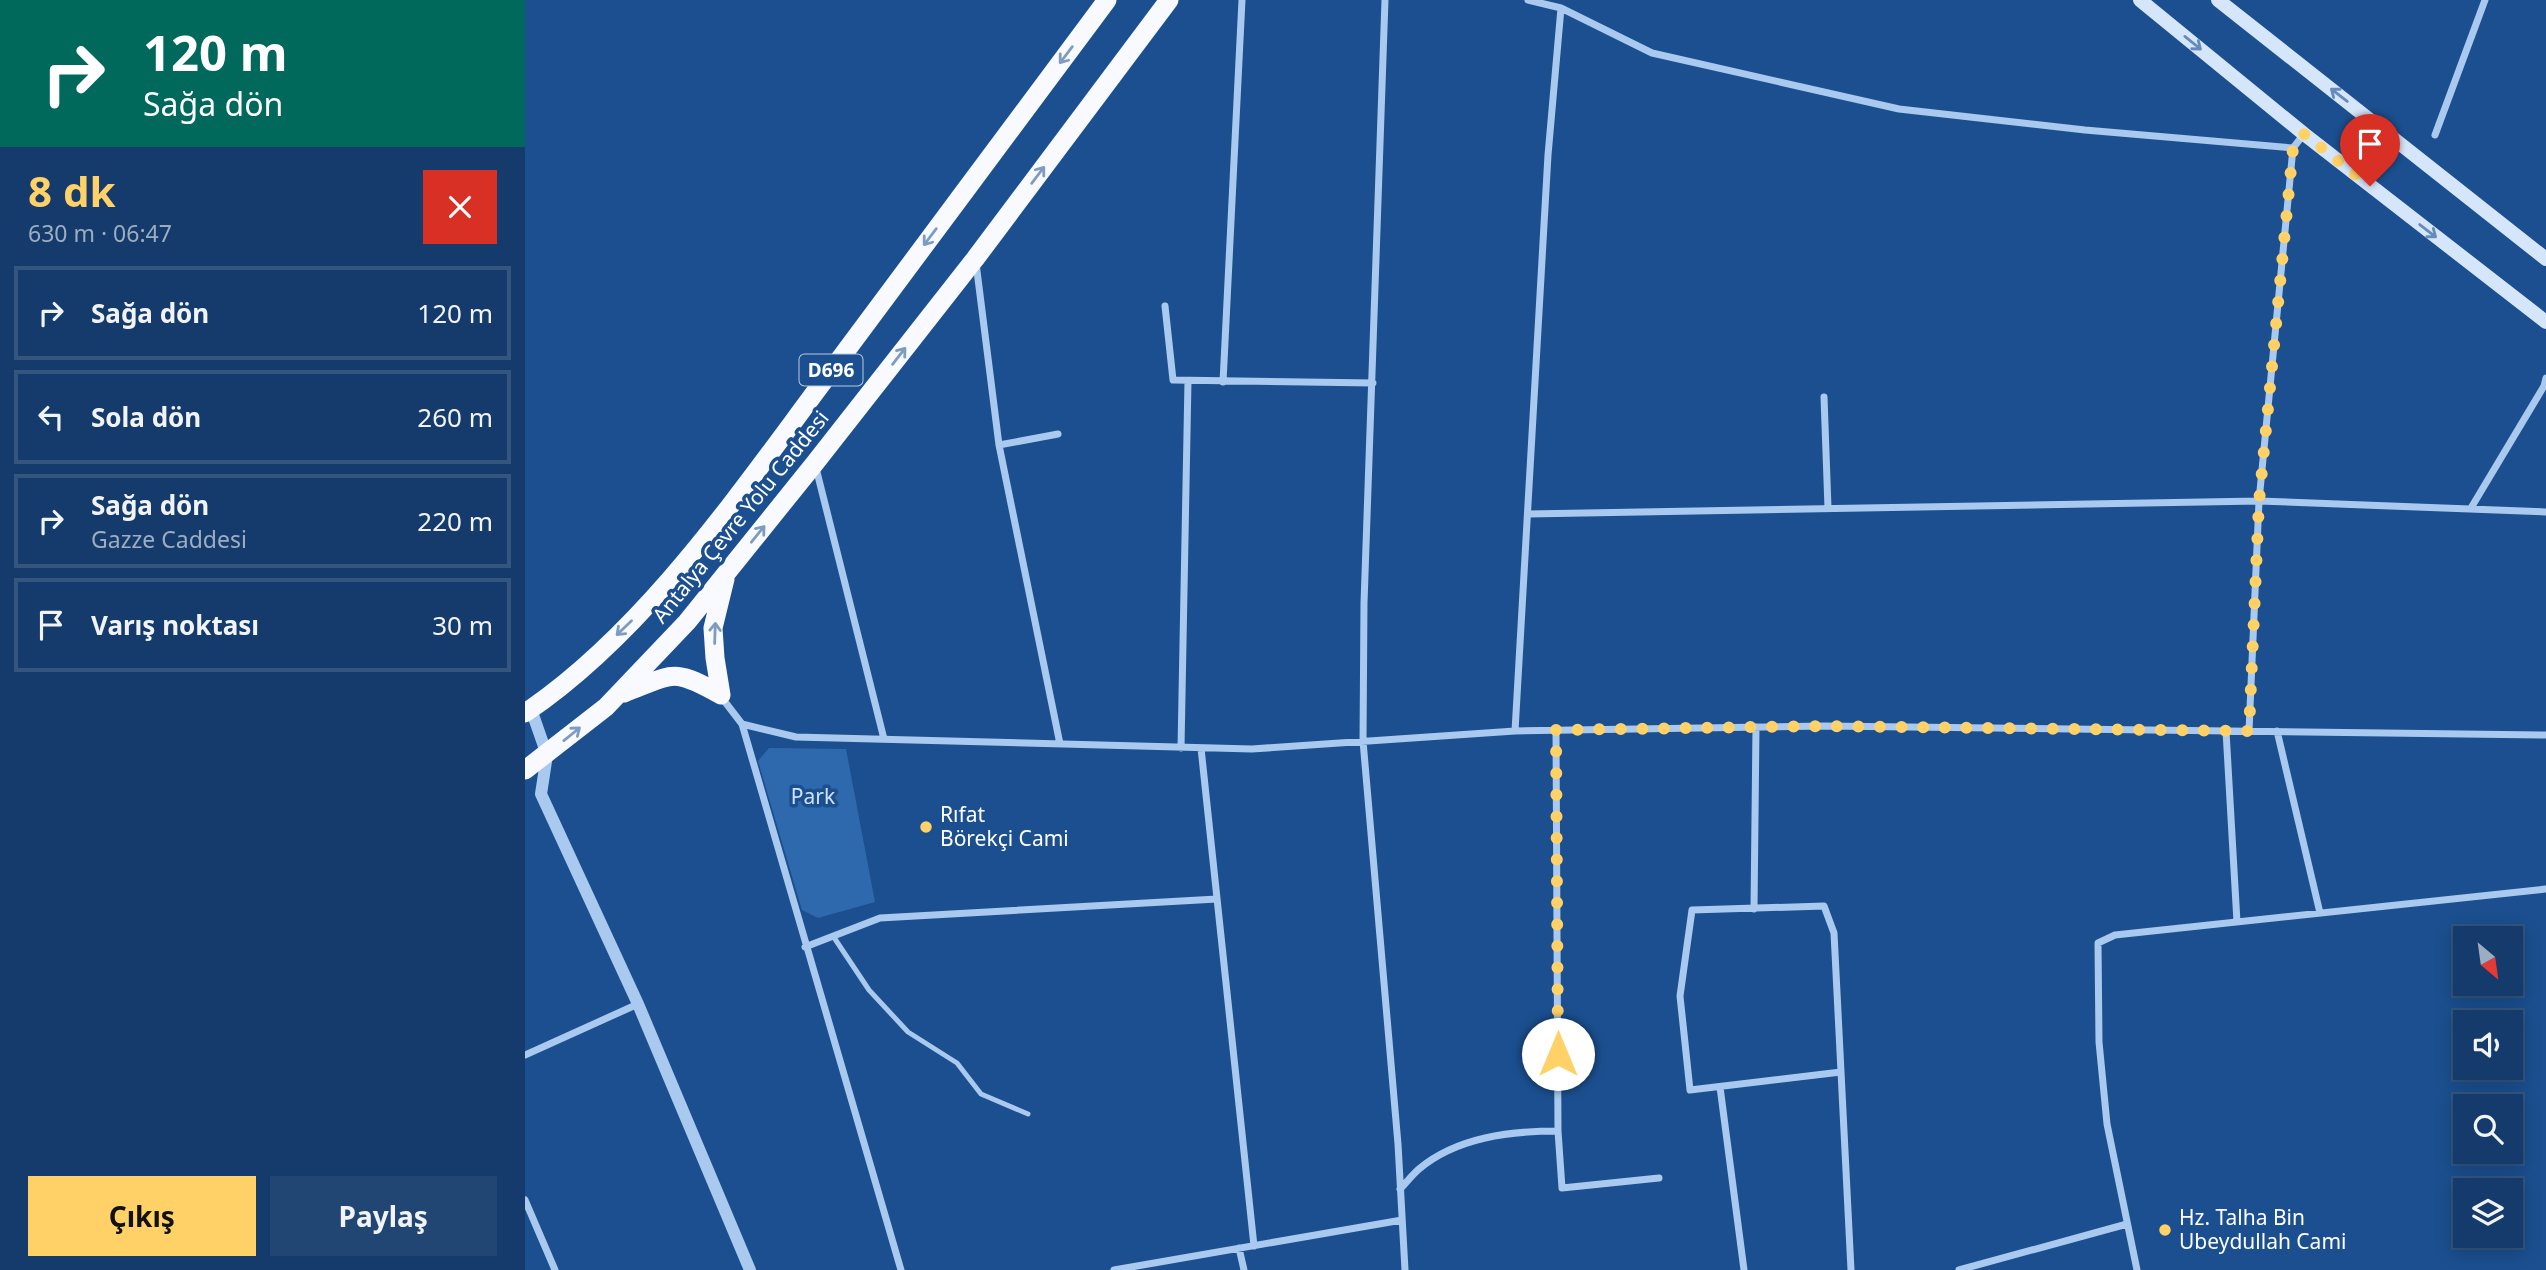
<!DOCTYPE html>
<html lang="tr">
<meta charset="utf-8">
<style>
:root{--surface:#143b6b;--page:#214673;--text:#f1f3f6;--muted:#9dadc1;--line:#33557e;--accent:#ffd166}
body{margin:0;font-family:"Noto Sans",sans-serif;background:var(--page);color:var(--text);height:100vh;display:flex;flex-direction:column;font-size:26px;white-space:nowrap}
*{box-sizing:border-box;margin:0}
p{font-size:23px;color:var(--muted)}
.icon{flex:none;width:38px;height:38px;fill:none;stroke:currentColor;stroke-width:2;stroke-linecap:round;stroke-linejoin:round}
.map{position:relative;flex:1;overflow:hidden}
.details{display:flex;flex-direction:column;background:var(--surface);width:525px}
.details>*{flex:none}
.hud{background:#00695c;color:#fff;overflow:hidden}
.needle{width:46px;rotate:151deg}
.controls{position:absolute;left:1928px;top:926px;display:grid;gap:14px}
.controls a{display:grid;place-items:center;width:70px;height:70px;border-radius:0px;background:var(--surface);box-shadow:0 4px 18px #0003,0 0 0 2px var(--line);font-size:35px}
.pin{position:absolute;display:grid;place-items:center;width:60px;height:60px;color:#fff;margin:-72px -30px;border-radius:50% 50% 50% 0;rotate:-45deg;box-shadow:0 0 7px #0007}
.pin .icon{rotate:45deg}
.me{position:absolute;width:77px;margin:-38px;rotate:0deg;stroke-linejoin:round;filter:drop-shadow(0 0 5px #0008)}
.turn{display:flex;align-items:center;gap:24px;height:147px;padding:0 28px;font-size:32px}
.turn .icon{width:91px;height:91px;stroke-width:2.5}
.turn b{display:block;font-size:49px;line-height:60px}
.round{display:grid;place-items:center;flex:none;width:74px;height:74px;border-radius:0px;background:var(--page)}
.headline{display:flex;align-items:center;justify-content:space-between;height:119px;padding:0 28px}
h1{font-size:42px;font-weight:700;line-height:52px;color:var(--accent)}
.button{display:flex;gap:14px;margin-top:auto;padding:14px 28px}
.button a{flex:1;height:80px;border-radius:0px;background:var(--accent);color:#111;font-size:28px;font-weight:700;line-height:80px;text-align:center}
.button a+a{background:var(--page);color:var(--text)}
ul{padding:0;list-style:none}
li{display:flex;align-items:center;gap:21px;height:94px;margin:0 14px 10px;padding:0 14px;border:4px solid var(--line);border-radius:0px}
li div{flex:1}
li b{display:block;font-size:26px}
li em{font-style:normal}
main{display:flex;flex:1;min-height:0}
.map>svg:first-child{display:block}
.park{fill:#2e69ad}
.lines{fill:none;stroke-linecap:round;stroke-linejoin:round}
.service{stroke:#a9c9ee;stroke-width:5}
.minor{stroke:#a9c9ee;stroke-width:7}
.tertiary{stroke:#a9c9ee;stroke-width:12}
.secondary{stroke:#d6e6fa;stroke-width:14}
.trunk{stroke:#f8faff;stroke-width:19}
.oneway{stroke:#668bba}
.oneway2{stroke:#7e9cc1}
.route{stroke:#ffd166;stroke-width:12;stroke-dasharray:0 21.6}
.poi-dot{fill:#ffd166;stroke:#1b4f8f;stroke-width:2.5}
.labels{text-anchor:middle;stroke-width:7;stroke-linejoin:round;paint-order:stroke}
.shield{fill:#1b4f8f;stroke:#bbcadd;stroke-width:2}
.shield-label{font-size:19px;font-weight:bold;fill:#fff}
.street-label{font-size:21px;fill:#fff;stroke:#1b4f8f}
.park-label{font-size:21px;fill:#cfe3fa;stroke:#1b4f8f}
.poi-label{font-size:21px;fill:#fff;stroke:#1b4f8f;text-anchor:start}
</style>
<main>
<section class="details">
<div class="hud">
<div class="turn"><svg class="icon" aria-label="right" viewBox="0 0 24 24"><path d="M7 20v-9h11M14 6l5 5-5 5"/></svg><div><b>120 m</b>Sağa dön</div></div>
</div>
<div class="headline"><div><h1>8 dk</h1><p>630 m · 06:47</p></div><a class="round" style="background:#d93025;color:#fff"><svg class="icon" aria-label="close" viewBox="0 0 24 24"><path d="M6 6l12 12M18 6L6 18"/></svg></a></div>
<ul>
<li><svg class="icon" aria-label="right" viewBox="0 0 24 24"><path d="M7 20v-9h11M14 6l5 5-5 5"/></svg><div><b>Sağa dön</b></div><em>120 m</em></li>
<li><svg class="icon" aria-label="left" viewBox="0 0 24 24"><path d="M17 20v-9H6M10 6l-5 5 5 5"/></svg><div><b>Sola dön</b></div><em>260 m</em></li>
<li><svg class="icon" aria-label="right" viewBox="0 0 24 24"><path d="M7 20v-9h11M14 6l5 5-5 5"/></svg><div><b>Sağa dön</b><p>Gazze Caddesi</p></div><em>220 m</em></li>
<li><svg class="icon" aria-label="arrive" viewBox="0 0 24 24"><path d="M6 21V4h12l-3 4 3 4H6"/></svg><div><b>Varış noktası</b></div><em>30 m</em></li>
</ul>
<div class="button"><a>Çıkış</a><a>Paylaş</a></div>
</section>
<div class="map">
<svg width="2021" height="1270" viewBox="0 0 2021 1270">
<rect width="100%" height="100%" fill="#1b4f8f"/>
<path class="park" d="M244,748L321,749L350,902L293,918L277,910L233,761Z"/>
<g class="lines">
<path class="service" d="M308,936L344,990L383,1032L432,1063L456,1094L503,1114"/>
<path class="minor" d="M860,0L839,603L838,741L873,1144L880,1270
M1003,0L1036,8L1127,53L1374,109L1560,130L1768,148
M1910,135L1960,0
M451,263L474,445L535,744
M640,306L648,380L848,383
M698,382L717,0
M1299,397L1303,508
M474,445L533,434
M291,468L359,739
M1946,508L2019,386L2021,378
M1003,514L1734,501L2021,512
M197,698L217,724L376,1270
M217,724L271,737L727,749L990,731L1300,726L2021,735
M990,731L1023,155L1036,8
M1701,731L1712,922
M1724,731L1734,501L1768,148L1779,134
M1752,731L1795,913
M656,748L663,381
M676,748L729,1246
M1229,909L1231,727
M280,947L355,918L692,899
M0,1055L113,1004
M1316,1072L1165,1090L1155,996L1167,910L1299,906L1309,933L1326,1270
M1195,1087L1219,1270
M1033,1131L1037,1188L1134,1178
M875,1189C881,1183 887,1175 894,1169C932,1137 986,1131 1033,1131L1031,730
M0,1200L30,1270
M714,1248L719,1270
M589,1270L877,1220
M1434,1270L1602,1224
M1612,1270L1582,1124L1574,1042L1573,943L1590,935L2021,889"/>
<path class="tertiary" d="M6,709L22,755L16,794L113,1004L225,1270"/>
<path class="secondary" d="M1615,0L1779,134L2021,322
M1693,0L2021,259"/>
<path class="trunk" d="M99,693C149,674 147,667 196,695
M196,695L190,658L188,628L200,579
M0,713C120,632 214,494 300,379C394,253 488,126 582,0
M0,770L81,707L162,622L290,463L450,259L644,0"/>
</g>
<defs><path id="oneway-shaft" d="M-6 0H5M1.5-3L5.5 0L1.5 3" fill="none" stroke-width="1.6" stroke-linecap="round" stroke-linejoin="round" transform="scale(1.75)"/></defs>
<g class="oneway">
<use href="#oneway-shaft" transform="translate(1668 43) rotate(39)"/>
<use href="#oneway-shaft" transform="translate(1814 95) rotate(-142)"/>
<use href="#oneway-shaft" transform="translate(1903 231) rotate(38)"/>
</g>
<g class="oneway2">
<use href="#oneway-shaft" transform="translate(541 55) rotate(127)"/>
<use href="#oneway-shaft" transform="translate(513 175) rotate(-53)"/>
<use href="#oneway-shaft" transform="translate(405 237) rotate(127)"/>
<use href="#oneway-shaft" transform="translate(374 356) rotate(-52)"/>
<use href="#oneway-shaft" transform="translate(233 534) rotate(-51)"/>
<use href="#oneway-shaft" transform="translate(99 628) rotate(136)"/>
<use href="#oneway-shaft" transform="translate(190 633) rotate(-88)"/>
<use href="#oneway-shaft" transform="translate(47 734) rotate(-39)"/>
</g>
<g class="lines">
<path class="route" d="M1033,1054L1031,730L1300,726L1724,731L1734,502L1768,148L1779,134L1845,186"/>
</g>
<g class="poi-dot">
<circle cx="401" cy="827" r="7"/>
<circle cx="1640" cy="1230" r="7"/>
</g>
<g class="labels">
<rect class="shield" x="274.5" y="354.5" width="63" height="31" rx="5"/>
<g class="shield-label">
<text x="306" y="377">D696</text>
</g>
<g class="street-label">
<text transform="translate(216 517) rotate(-51)" y="7">Antalya Çevre Yolu Caddesi</text>
</g>
<g class="park-label">
<text x="288" y="804">Park</text>
</g>
<g class="poi-label">
<text x="415" y="822">Rıfat<tspan x="415" dy="24">Börekçi Cami</tspan></text>
<text x="1654" y="1225">Hz. Talha Bin<tspan x="1654" dy="24">Ubeydullah Cami</tspan></text>
</g>
</g>
</svg>
<div class="controls">
<a><svg class="needle" viewBox="-14 -14 28 28"><path d="M0-13l5 13h-10z" fill="#e53935"/><path d="M0 13l5-13h-10z" fill="#9dadc1"/></svg></a>
<a><svg class="icon" aria-label="sound" viewBox="0 0 24 24"><path d="M4 9h4l5-4v14l-5-4H4zM17 9q2 3 0 6"/></svg></a>
<a><svg class="icon" aria-label="search" viewBox="0 0 24 24"><circle cx="10" cy="10" r="6"/><path d="M15 15l6 6"/></svg></a>
<a><svg class="icon" aria-label="layers" viewBox="0 0 24 24"><path d="M12 4l9 5-9 5-9-5zM3 14l9 5 9-5"/></svg></a>
</div>
<div class="pin" style="left:1845px;top:186px;background:#d93025"><svg class="icon" aria-label="arrive" viewBox="0 0 24 24"><path d="M6 21V4h12l-3 4 3 4H6"/></svg></div>
<svg class="me" style="left:1033px;top:1054px" viewBox="-20 -20 40 40"><circle r="19" fill="#fff"/><path d="M0-13L10 11 0 6-10 11z" fill="#ffd166"/></svg>
</div>
</main>
